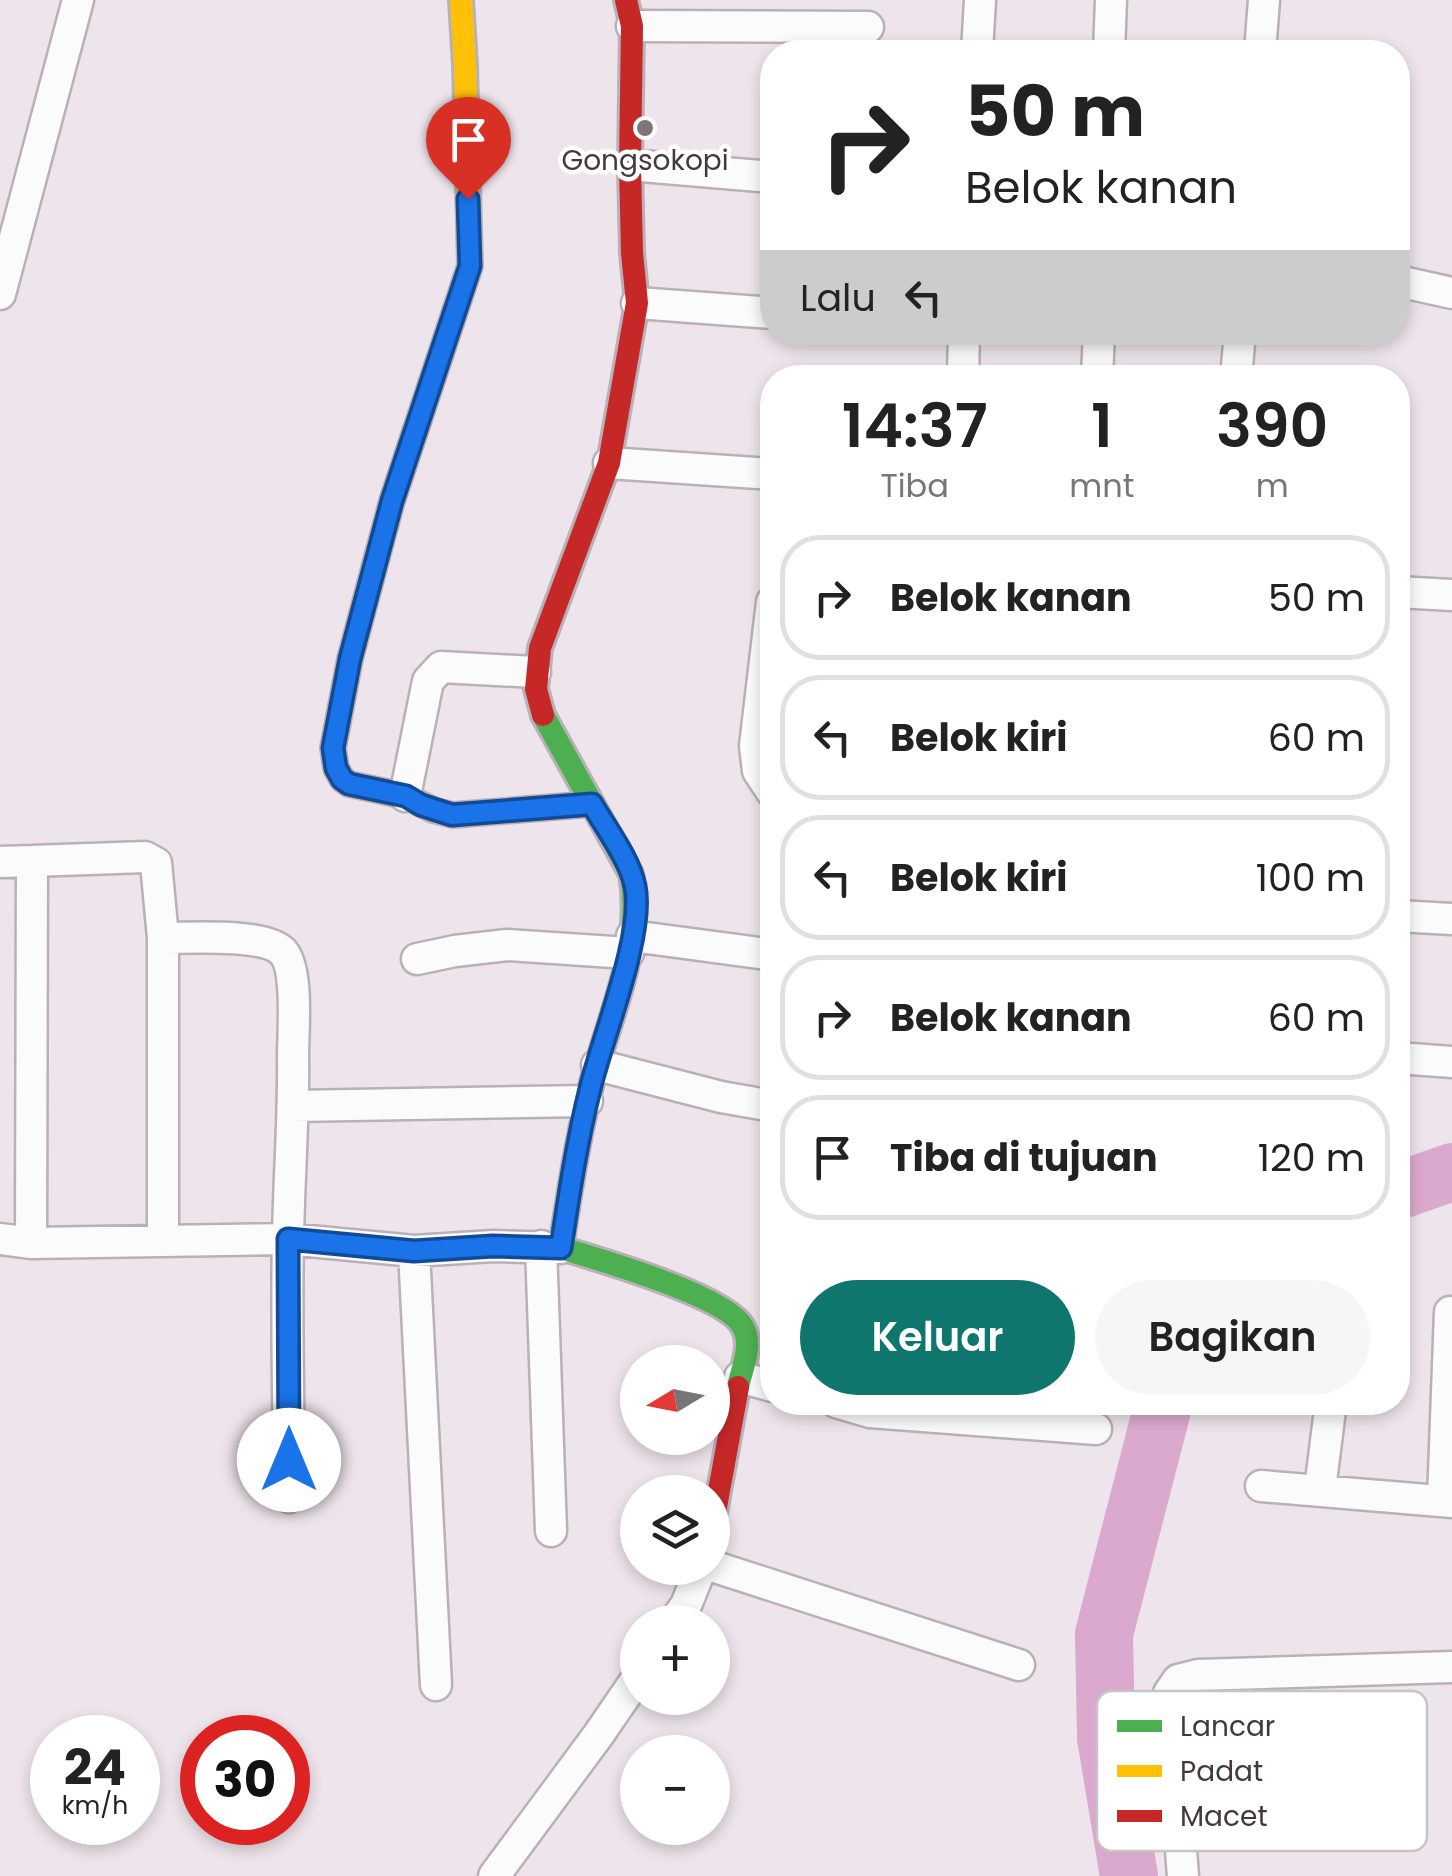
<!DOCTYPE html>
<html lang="id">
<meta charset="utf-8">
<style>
:root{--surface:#fff;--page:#f6f6f6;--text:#222;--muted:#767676;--line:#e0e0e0;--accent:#0f766e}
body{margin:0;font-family:Poppins,sans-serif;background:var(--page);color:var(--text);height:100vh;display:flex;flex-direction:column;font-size:38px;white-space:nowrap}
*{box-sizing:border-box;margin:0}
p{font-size:32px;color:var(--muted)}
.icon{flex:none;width:55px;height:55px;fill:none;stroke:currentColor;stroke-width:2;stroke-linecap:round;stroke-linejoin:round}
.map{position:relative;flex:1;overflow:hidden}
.sheet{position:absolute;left:760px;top:365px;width:650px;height:1050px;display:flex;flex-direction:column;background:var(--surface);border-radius:40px;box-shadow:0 5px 15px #0003}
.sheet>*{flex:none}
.top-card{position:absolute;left:760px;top:40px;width:650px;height:305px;border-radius:40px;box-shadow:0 5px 15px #0003;background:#fff;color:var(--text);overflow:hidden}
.needle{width:65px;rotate:260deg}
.controls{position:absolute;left:620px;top:1345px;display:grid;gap:20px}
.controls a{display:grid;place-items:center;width:110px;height:110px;border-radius:50%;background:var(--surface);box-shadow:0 5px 15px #0003;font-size:50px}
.speed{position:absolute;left:30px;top:1715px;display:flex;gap:20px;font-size:50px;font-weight:700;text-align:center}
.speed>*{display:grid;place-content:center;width:130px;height:130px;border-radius:50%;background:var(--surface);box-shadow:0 5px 15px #0003;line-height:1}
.speed small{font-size:25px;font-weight:400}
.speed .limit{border:15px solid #d22;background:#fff;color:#111}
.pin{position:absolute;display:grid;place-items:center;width:85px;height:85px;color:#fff;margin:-102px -42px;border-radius:50% 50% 50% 0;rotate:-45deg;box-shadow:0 0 10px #0007}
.pin .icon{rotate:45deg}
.me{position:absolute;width:110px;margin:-55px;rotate:0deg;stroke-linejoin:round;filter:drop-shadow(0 0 8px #0008)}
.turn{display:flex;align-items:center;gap:35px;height:210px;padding:0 40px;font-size:45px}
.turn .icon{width:130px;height:130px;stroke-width:2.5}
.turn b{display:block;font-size:70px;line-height:85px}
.then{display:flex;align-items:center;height:95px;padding:0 40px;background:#0003;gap:20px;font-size:38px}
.eta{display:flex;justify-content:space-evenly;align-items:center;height:170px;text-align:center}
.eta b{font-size:60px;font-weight:600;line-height:70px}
.primary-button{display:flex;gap:20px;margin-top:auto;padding:20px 40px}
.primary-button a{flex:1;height:115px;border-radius:60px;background:var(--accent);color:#fff;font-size:40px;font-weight:600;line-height:115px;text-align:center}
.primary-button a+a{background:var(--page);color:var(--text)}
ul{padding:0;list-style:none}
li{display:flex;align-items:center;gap:30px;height:125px;margin:0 20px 15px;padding:0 20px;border:5px solid var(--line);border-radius:40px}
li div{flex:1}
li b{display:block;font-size:38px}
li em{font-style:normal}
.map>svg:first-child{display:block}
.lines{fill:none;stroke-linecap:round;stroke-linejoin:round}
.river{stroke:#dca9ce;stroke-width:58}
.street-casing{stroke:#b9b1b6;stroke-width:35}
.fast-casing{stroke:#b9b1b6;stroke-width:28}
.slow-casing{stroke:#b9b1b6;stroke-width:28}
.jam-casing{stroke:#b9b1b6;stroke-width:28}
.street{stroke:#fcfbfc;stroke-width:30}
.fast{stroke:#4caf50;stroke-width:22}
.slow{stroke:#ffc107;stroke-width:22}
.jam{stroke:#c62828;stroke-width:22}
.route-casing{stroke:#114b97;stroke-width:25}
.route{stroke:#1a73e8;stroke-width:18}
.poi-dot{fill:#7e757b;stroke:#fff;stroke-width:4}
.labels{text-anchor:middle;stroke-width:9;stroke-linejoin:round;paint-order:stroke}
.poi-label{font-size:28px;fill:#41393e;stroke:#fff}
.key{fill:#fff;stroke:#c6c4c5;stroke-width:2.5}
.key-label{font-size:28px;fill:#41393e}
</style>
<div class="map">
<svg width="1452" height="1876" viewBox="0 0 1452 1876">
<rect width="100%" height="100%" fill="#eee4eb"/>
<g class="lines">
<path class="river" d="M1398,1191L1452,1172
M1129,1876L1106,1738L1104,1634L1164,1402"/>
<g class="street-casing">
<path id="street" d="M632,26L868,27
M977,52L980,0
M1109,52L1111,0
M1260,52L1264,0
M630,165L772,177
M1398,281L1452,293
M0,294L78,0
M637,303L772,313
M963,378L964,332
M1097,378L1099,332
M1236,378L1240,332
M609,463L772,474
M1398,592L1452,595
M772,602L755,746L758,771L772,792
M405,796L428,681L441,667L535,672
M32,861L145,857L156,863L163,938V1240
M0,862L32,861L31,1243
M1398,916L1452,919
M632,936L766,954L772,950
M163,938C191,938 263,933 282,951C299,967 293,1032 293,1055C294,1116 289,1177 288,1238C286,1324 289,1410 289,1497
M417,959L455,951L507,945L628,953
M1398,1058L1452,1062
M597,1065L721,1097L772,1106
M294,1106L587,1101
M0,1239L31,1243L288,1239L414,1251L493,1246L561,1248
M541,1246L551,1531
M414,1251L436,1685
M740,1377L772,1386
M836,1402L870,1412L1096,1429
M1261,1486L1452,1502
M1320,1489L1331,1402
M1443,1500L1450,1312
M712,1566L1019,1665
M674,1622L686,1605L701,1568
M494,1876L599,1734L638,1677
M1183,1876L1169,1693L1178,1680L1198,1675L1452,1667"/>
</g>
<g class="fast-casing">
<path id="fast" d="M543,715L631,874C644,948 608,1019 590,1090C577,1142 569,1195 561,1248C597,1259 727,1296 743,1327C753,1345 742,1368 738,1387"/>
</g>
<g class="slow-casing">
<path id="slow" d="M377,557L392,501L470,266L465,65L461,0"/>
</g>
<g class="jam-casing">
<path id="jam" d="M377,557L350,659L333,748L336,768L342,779L349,784L405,796L433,810L453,815L592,804
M543,715L536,689L540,648L609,463L637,303L632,253L630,165L632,26L626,0
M712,1529L738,1387"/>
</g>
<use href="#street" class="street"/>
<use href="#fast" class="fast"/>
<use href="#slow" class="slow"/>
<use href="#jam" class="jam"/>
</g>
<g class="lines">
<g class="route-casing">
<path id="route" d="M289,1460L288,1239L414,1251L493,1246L561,1248C569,1195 577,1141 590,1089C602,1038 645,934 635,886C629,858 607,830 592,804L452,815L421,805L406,796L349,784L342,779L336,768L333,748L350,659L392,501L470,266L468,199"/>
</g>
<use href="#route" class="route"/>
</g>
<circle class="poi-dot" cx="645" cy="128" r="10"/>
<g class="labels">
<g class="poi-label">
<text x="645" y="170">Gongsokopi</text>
</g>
</g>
<rect x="1097" y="1691" width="330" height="160" rx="15" class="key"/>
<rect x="1117" y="1720" width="45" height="12" fill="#4caf50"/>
<rect x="1117" y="1765" width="45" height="12" fill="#ffc107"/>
<rect x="1117" y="1810" width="45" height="12" fill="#c62828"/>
<g class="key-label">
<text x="1180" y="1736">Lancar</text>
<text x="1180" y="1781">Padat</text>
<text x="1180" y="1826">Macet</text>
</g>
</svg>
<div class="controls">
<a><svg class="needle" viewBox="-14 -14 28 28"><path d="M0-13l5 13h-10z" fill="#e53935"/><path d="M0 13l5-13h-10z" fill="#767676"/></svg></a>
<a><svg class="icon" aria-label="layers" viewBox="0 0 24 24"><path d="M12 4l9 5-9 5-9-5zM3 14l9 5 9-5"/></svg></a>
<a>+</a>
<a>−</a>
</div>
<div class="speed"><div>24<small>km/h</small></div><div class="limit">30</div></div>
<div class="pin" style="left:468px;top:199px;background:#d93025"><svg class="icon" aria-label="arrive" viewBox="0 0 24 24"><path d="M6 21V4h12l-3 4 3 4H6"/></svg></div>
<svg class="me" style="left:289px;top:1460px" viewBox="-20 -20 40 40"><circle r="19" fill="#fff"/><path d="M0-13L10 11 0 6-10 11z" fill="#1a73e8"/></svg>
<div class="top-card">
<div class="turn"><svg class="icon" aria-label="right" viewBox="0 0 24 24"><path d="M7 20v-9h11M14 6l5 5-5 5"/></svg><div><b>50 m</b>Belok kanan</div></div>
<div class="then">Lalu<svg class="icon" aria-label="left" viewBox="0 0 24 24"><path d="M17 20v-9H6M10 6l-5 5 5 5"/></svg></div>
</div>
<section class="sheet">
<div class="eta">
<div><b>14:37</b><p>Tiba</p></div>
<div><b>1</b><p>mnt</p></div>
<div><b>390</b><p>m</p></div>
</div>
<ul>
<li><svg class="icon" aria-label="right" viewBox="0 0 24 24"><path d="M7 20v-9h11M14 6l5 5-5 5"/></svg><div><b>Belok kanan</b></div><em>50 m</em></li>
<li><svg class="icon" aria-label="left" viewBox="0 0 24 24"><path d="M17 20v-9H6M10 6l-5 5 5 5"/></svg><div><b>Belok kiri</b></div><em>60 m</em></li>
<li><svg class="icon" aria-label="left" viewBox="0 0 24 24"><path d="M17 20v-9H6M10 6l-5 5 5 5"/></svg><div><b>Belok kiri</b></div><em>100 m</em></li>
<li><svg class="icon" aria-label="right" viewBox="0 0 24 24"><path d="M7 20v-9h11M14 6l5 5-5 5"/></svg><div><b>Belok kanan</b></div><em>60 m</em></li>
<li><svg class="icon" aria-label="arrive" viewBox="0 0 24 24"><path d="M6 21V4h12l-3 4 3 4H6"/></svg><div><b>Tiba di tujuan</b></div><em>120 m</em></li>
</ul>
<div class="primary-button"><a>Keluar</a><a>Bagikan</a></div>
</section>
</div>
